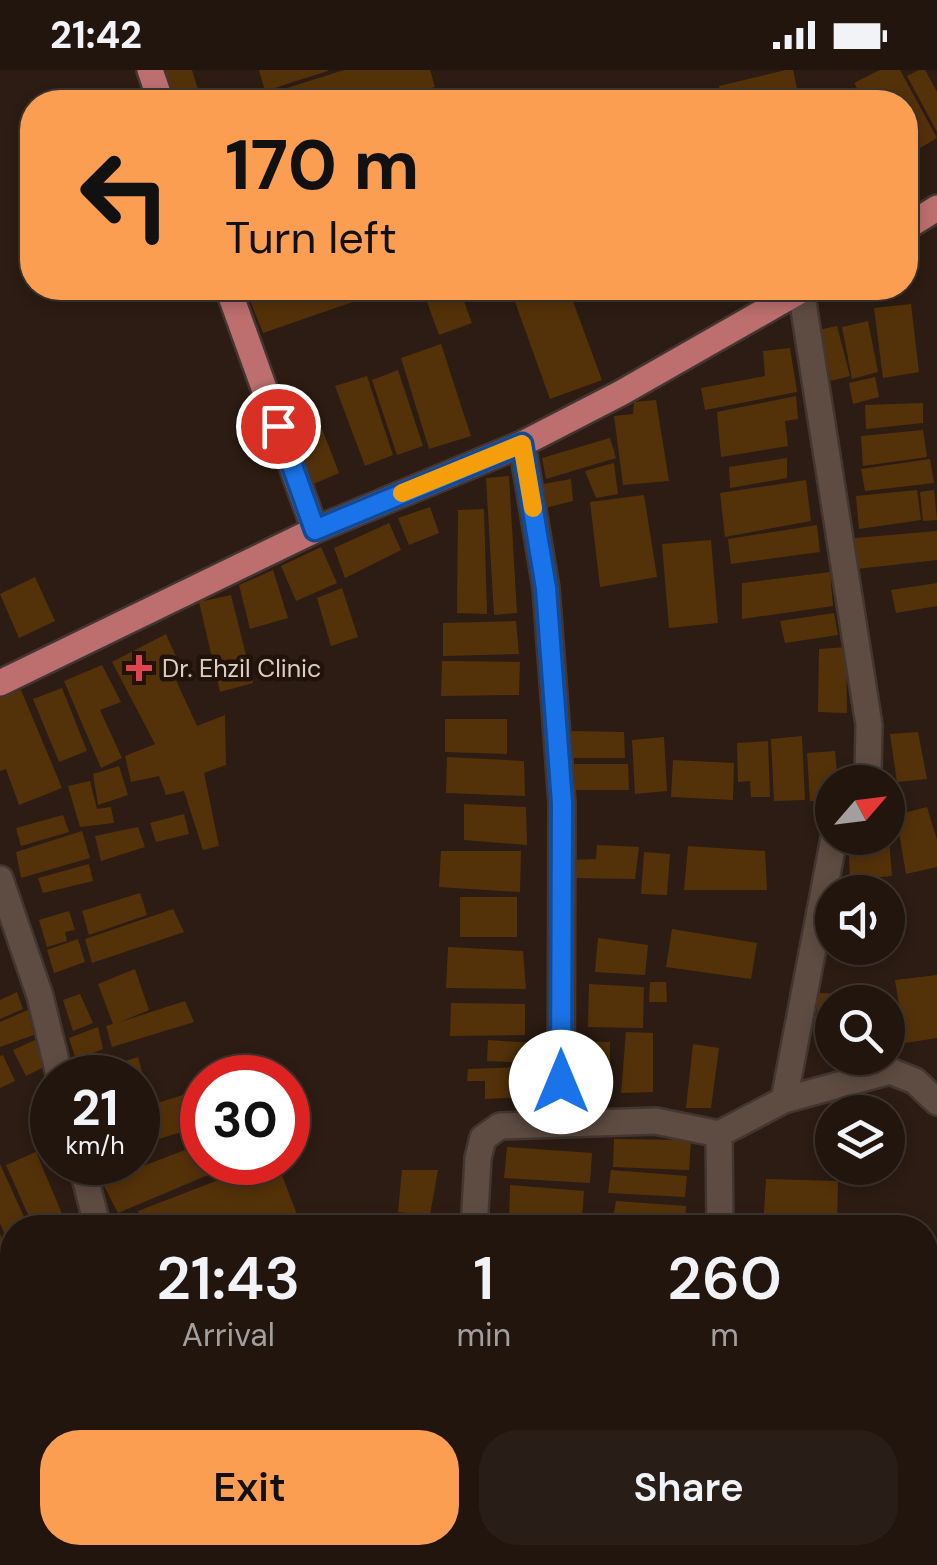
<!DOCTYPE html>
<style>
:root{--surface:#21150e;--page:#291e17;--text:#f1f3f6;--muted:#a29f9e;--line:#3e342e;--accent:#fb9e52}
body{margin:0;font-family:"DM Sans",sans-serif;background:var(--page);color:var(--text);height:100vh;display:flex;flex-direction:column;font-size:38px;white-space:nowrap}
*{box-sizing:border-box;margin:0}
p{font-size:32px;color:var(--muted)}
.icon{flex:none;width:55px;height:55px;fill:none;stroke:currentColor;stroke-width:2;stroke-linecap:round;stroke-linejoin:round}
.map{position:relative;flex:1;overflow:hidden}
.side{position:absolute;left:0px;top:1145px;width:938px;height:350px;display:flex;flex-direction:column;background:var(--surface);border-radius:40px 40px 0 0;box-shadow:0 5px 15px #0003,0 0 0 2px var(--line)}
.side>*{flex:none}
.hud{position:absolute;left:20px;top:20px;width:898px;height:210px;border-radius:40px;box-shadow:0 5px 15px #0003,0 0 0 2px var(--line);background:#fb9e52;color:#111;overflow:hidden}
.needle{width:65px;rotate:62deg}
.buttons{position:absolute;left:815px;top:695px;display:grid;gap:20px}
.buttons a{display:grid;place-items:center;width:90px;height:90px;border-radius:50%;background:var(--surface);box-shadow:0 5px 15px #0003,0 0 0 2px var(--line);font-size:50px}
.speed{position:absolute;left:30px;top:985px;display:flex;gap:20px;font-size:50px;font-weight:700;text-align:center}
.speed>*{display:grid;place-content:center;width:130px;height:130px;border-radius:50%;background:var(--surface);box-shadow:0 5px 15px #0003,0 0 0 2px var(--line);line-height:1}
.speed small{font-size:25px;font-weight:400}
.speed .limit{border:15px solid #d22;background:#fff;color:#111}
.pin{position:absolute;display:grid;place-items:center;width:85px;height:85px;color:#fff;margin:-42px;border:5px solid #fff;border-radius:50%;box-shadow:0 2px 10px #0007}
.me{position:absolute;width:110px;margin:-55px;rotate:0deg;stroke-linejoin:round;filter:drop-shadow(0 0 8px #0008)}
.turn{display:flex;align-items:center;gap:35px;height:210px;padding:0 40px;font-size:45px}
.turn .icon{width:130px;height:130px;stroke-width:2.5}
.turn b{display:block;font-size:70px;line-height:85px}
.eta{display:flex;justify-content:space-evenly;align-items:center;height:170px;text-align:center}
.eta b{font-size:60px;font-weight:600;line-height:70px}
.cta{display:flex;gap:20px;margin-top:auto;padding:20px 40px}
.cta a{flex:1;height:115px;border-radius:40px;background:var(--accent);color:#111;font-size:40px;font-weight:600;line-height:115px;text-align:center}
.cta a+a{background:var(--page);color:var(--text)}
.status{display:flex;justify-content:space-between;align-items:center;height:70px;padding:0 50px;background:var(--surface);direction:ltr}
.status svg{height:28px;fill:currentColor}
.map>svg:first-child{display:block}
.building{fill:#543209}
.lines{fill:none;stroke-linecap:round;stroke-linejoin:round}
.minor-casing{stroke:#433631;stroke-width:30}
.tertiary-casing{stroke:#433631;stroke-width:30}
.primary-casing{stroke:#433631;stroke-width:30}
.minor{stroke:#5e4c42;stroke-width:25}
.tertiary{stroke:#5e4c42;stroke-width:25}
.primary{stroke:#bc6f6e;stroke-width:25}
.route-casing{stroke:#114b97;stroke-width:25}
.route{stroke:#1a73e8;stroke-width:18}
.slow{stroke:#f59e0b;stroke-width:18}
.health-dot{fill:#e0444e;stroke:#22130a;stroke-width:4}
.labels{text-anchor:middle;stroke-width:9;stroke-linejoin:round;paint-order:stroke}
.poi-label{font-size:25px;fill:#dacfc9;stroke:#22130a;text-anchor:start}
</style>
<div class="status"><b>21:42</b><svg viewBox="0 0 49 12"><path d="M0 12V9h3v3zM5 12V6h3v6zM10 12V3h3v9zM15 12V0h3v12zM26 1h20v11H26zM47 4h2v5h-2z"/></svg></div>
<div class="map">
<svg width="937" height="1495" viewBox="0 0 937 1495">
<rect width="100%" height="100%" fill="#2c1c13"/>
<path class="building" d="M162,0H192L202,32H173Z
M259,0H328V1L265,21Z
M344,0H430L435,17L387,32H243Z
M786,0H793L800,32H723L719,16Z
M880,0H900L937,68L905,87V32H865L854,13Z
M919,0H925L937,22V62L907,6Z
M245,218H393L263,263Z
M422,218H459L472,253L439,265Z
M510,218H568L602,310L550,329Z
M911,234L919,302L883,308L874,238Z
M868,251L878,302L852,309L842,257Z
M837,256L850,306L831,311L818,260Z
M441,274L471,366L429,379L401,288Z
M790,278L797,322L705,340L701,318L765,306L763,281Z
M398,300L423,376L397,385L372,310Z
M367,306L393,385L365,396L335,316Z
M875,307L879,327L853,334L849,313Z
M796,326L798,349L785,351L788,376L721,387L717,342Z
M656,330L669,411L623,415L614,346L633,344L634,332Z
M923,333V353L866,359L865,335Z
M322,359L339,403L311,415L294,370Z
M923,360L927,387L863,396L861,366Z
M610,368L616,388L546,409L542,388Z
M787,388V408L730,418L729,397Z
M930,389L934,413L865,421L861,399Z
M614,393L618,424L596,428L585,401Z
M509,406L517,543L494,545L486,408Z
M571,409L573,431L541,439L538,415Z
M806,410L811,451L725,467L720,423Z
M917,420L921,450L859,459L856,426Z
M934,420L937,450L923,451L920,422Z
M644,425L657,507L600,517L590,432Z
M430,437L439,463L409,475L398,448Z
M484,439L487,544L457,543L458,440Z
M389,453L401,480L345,508L334,478Z
M817,455L820,482L731,494L728,469Z
M937,461V490L856,499L855,468Z
M711,470L718,553L669,558L662,474Z
M321,477L337,513L296,531L281,496Z
M273,500L288,548L250,559L239,515Z
M830,502L833,536L742,549V513Z
M35,507L55,551L19,568L0,524Z
M937,513V536L896,543L891,520Z
M342,518L358,567L331,576L317,528Z
M231,525L253,613L220,622L199,532Z
M834,543L838,565L785,573L780,551Z
M516,551L519,584L443,586V553Z
M166,564L182,600L174,606L197,656L225,645L226,695L204,703L219,776L203,780L184,721L166,725L159,706L131,712L125,686L155,674L112,592Z
M846,577L847,643L818,642L819,579Z
M442,591L520,592L519,625L441,626Z
M102,595L121,632L100,640L122,688L101,698L64,611Z
M62,618L87,681L59,692L33,629Z
M21,620L62,718L19,735L6,699L0,701V628Z
M445,649H507V684L445,682Z
M572,661L624,662L625,688H571Z
M918,662L927,709L897,712L890,664Z
M802,666L805,730L774,731L771,669Z
M664,667L667,721L635,724L632,670Z
M768,671L770,727H751L750,711L738,712L737,673Z
M835,681L838,712H832V730L810,731L807,683Z
M447,687L524,691L525,726L446,723Z
M673,690L734,693L733,730L671,727Z
M572,694H628L629,720H569Z
M119,696L128,725L98,735L93,704Z
M90,711L97,739L111,737L114,753L80,757L68,716Z
M464,734L526,737L527,775L464,770Z
M927,737L937,770V797L906,804L896,745Z
M184,744L189,764L156,772L150,753Z
M63,745L69,762L21,776L16,758Z
M138,757L145,777L101,791L95,766Z
M82,761L90,788L21,808L16,782Z
M848,768H889L892,806L850,810Z
M597,775L639,777L635,809L572,808L571,790L596,789Z
M688,776L765,781L767,820H684Z
M441,781H521L520,822L439,817Z
M644,782L670,784L667,825L641,824Z
M89,794L93,811L43,823L38,808Z
M140,823L147,845L89,865L82,841Z
M460,827H517V867H460Z
M173,839L184,862L92,893L85,869Z
M69,841L75,860L65,862L67,871L47,877L39,850Z
M672,859L757,873L751,909L666,897Z
M598,868L648,875L645,905L595,902Z
M78,869L85,892L54,903L47,880Z
M448,877L523,881L526,919L446,918Z
M135,899L149,940L120,952L185,931L194,952L112,977L106,956L113,954L98,914Z
M937,905V968L905,973L895,910Z
M650,912H666L667,932H649Z
M589,914L644,917L643,958L588,957Z
M17,922L23,939L0,949V930Z
M818,923L843,924V932H832V951L816,950Z
M80,924L93,953L73,961L63,930Z
M451,933L525,934V965L450,966Z
M28,940L34,965L0,977V952Z
M98,957L103,979L76,990L69,968Z
M626,962L653,963V1022L621,1023Z
M35,970L46,996L26,1006L13,980Z
M488,970L534,973L533,993L487,991Z
M575,971L610,972V1025L575,1028Z
M693,974L719,978L711,1038H686Z
M3,985L15,1011L0,1018V986Z
M103,985L106,997L138,987L144,1009L79,1008L75,994Z
M525,997L523,1027L485,1029V1011H467L468,999Z
M202,1019V1056L138,1075V1039Z
M614,1069L691,1070L689,1100L613,1097Z
M195,1076L208,1105L118,1143L102,1112Z
M507,1077L592,1083L590,1113L504,1108Z
M36,1082L68,1158H34L6,1095Z
M265,1092H277L302,1158H144L138,1141Z
M0,1094L29,1158H12V1183L0,1153Z
M402,1100H438L430,1145L398,1142Z
M611,1100L687,1106L685,1127L608,1123Z
M766,1109L838,1111L837,1158H763Z
M510,1115L584,1121L581,1158H509Z
M616,1131L686,1136L685,1158H611Z
M0,1164L12,1193V1196L0,1202Z
M925,1252H929L935,1288L925,1290Z
M937,1295V1318L929,1320L932,1330L925,1332V1297Z
M937,1359V1382L925,1385V1362Z
M937,1390V1430L925,1432V1392Z
M6,1432L12,1453L0,1459V1434Z
M12,1475V1482H30L32,1486L14,1495H0V1481Z
M142,1482H192L168,1495H149Z
M663,1482H728L730,1495H666Z"/>
<g class="lines">
<g class="minor-casing">
<path id="minor" d="M801,220L869,655L868,705L863,712
M522,374L546,518L562,733L561,1052
M0,809L40,926L60,1008
M784,1030L834,768
M719,1064L784,1030L890,1001L915,1011L937,1032
M81,1092L98,1158
M474,1158L478,1088L483,1068L500,1056L656,1051L719,1064L720,1158
M0,1233L12,1229
M528,1482L531,1495
M775,1482L778,1495"/>
</g>
<g class="tertiary-casing">
<path id="tertiary" d="M0,1307L12,1337
M72,1482L77,1495"/>
</g>
<g class="primary-casing">
<path id="primary" d="M150,0L161,32
M905,158L937,138
M228,218L315,460
M0,613L315,460L522,374L621,323L805,218"/>
</g>
<use href="#minor" class="minor"/>
<use href="#tertiary" class="tertiary"/>
<use href="#primary" class="primary"/>
</g>
<g class="lines">
<g class="route-casing">
<path id="route" d="M278,356L315,460L522,374L546,518L562,733L561,1012"/>
</g>
<use href="#route" class="route"/>
<path class="slow" d="M402,423L522,374L533,438"/>
</g>
<path class="health-dot" d="M134 583h10v10h10v10h-10v10h-10v-10h-10v-10h10z"/>
<g class="labels">
<g class="poi-label">
<text x="162" y="607">Dr. Ehzil Clinic</text>
</g>
</g>
</svg>
<div class="buttons">
<a><svg class="needle" viewBox="-14 -14 28 28"><path d="M0-13l5 13h-10z" fill="#e53935"/><path d="M0 13l5-13h-10z" fill="#a29f9e"/></svg></a>
<a><svg class="icon" aria-label="sound" viewBox="0 0 24 24"><path d="M4 9h4l5-4v14l-5-4H4zM17 9q2 3 0 6"/></svg></a>
<a><svg class="icon" aria-label="search" viewBox="0 0 24 24"><circle cx="10" cy="10" r="6"/><path d="M15 15l6 6"/></svg></a>
<a><svg class="icon" aria-label="layers" viewBox="0 0 24 24"><path d="M12 4l9 5-9 5-9-5zM3 14l9 5 9-5"/></svg></a>
</div>
<div class="speed"><div>21<small>km/h</small></div><div class="limit">30</div></div>
<div class="pin" style="left:278px;top:356px;background:#d93025"><svg class="icon" aria-label="arrive" viewBox="0 0 24 24"><path d="M6 21V4h12l-3 4 3 4H6"/></svg></div>
<svg class="me" style="left:561px;top:1012px" viewBox="-20 -20 40 40"><circle r="19" fill="#fff"/><path d="M0-13L10 11 0 6-10 11z" fill="#1a73e8"/></svg>
<div class="hud">
<div class="turn"><svg class="icon" aria-label="left" viewBox="0 0 24 24"><path d="M17 20v-9H6M10 6l-5 5 5 5"/></svg><div><b>170 m</b>Turn left</div></div>
</div>
<section class="side">
<div class="eta">
<div><b>21:43</b><p>Arrival</p></div>
<div><b>1</b><p>min</p></div>
<div><b>260</b><p>m</p></div>
</div>
<div class="cta"><a>Exit</a><a>Share</a></div>
</section>
</div>
